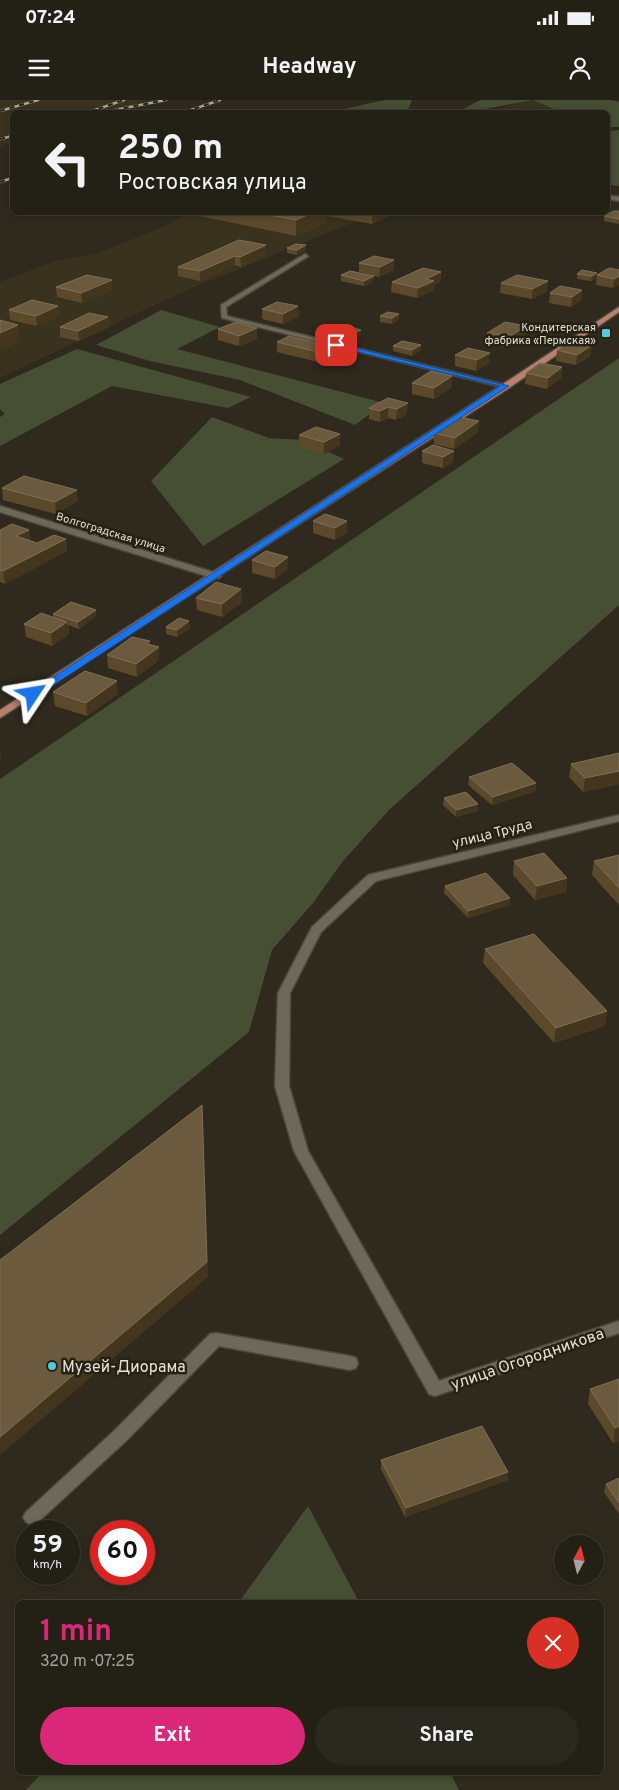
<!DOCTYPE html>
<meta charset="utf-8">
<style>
:root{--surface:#232016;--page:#2b281f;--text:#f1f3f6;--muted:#a3a3a1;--line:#403e35;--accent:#db2777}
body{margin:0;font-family:Overpass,sans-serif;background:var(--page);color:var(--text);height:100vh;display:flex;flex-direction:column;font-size:19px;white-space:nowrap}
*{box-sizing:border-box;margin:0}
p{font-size:16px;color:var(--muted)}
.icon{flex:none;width:28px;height:28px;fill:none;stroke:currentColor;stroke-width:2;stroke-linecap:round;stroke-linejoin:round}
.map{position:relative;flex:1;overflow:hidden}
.panel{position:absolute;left:15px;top:1500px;width:589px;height:175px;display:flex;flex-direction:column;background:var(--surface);border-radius:8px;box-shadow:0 2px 8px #0003,0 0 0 1px var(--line)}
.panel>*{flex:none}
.hud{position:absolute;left:10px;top:10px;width:600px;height:105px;border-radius:8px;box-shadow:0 2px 8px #0003,0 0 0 1px var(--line);background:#232016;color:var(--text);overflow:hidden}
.needle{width:32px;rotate:7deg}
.tools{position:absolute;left:554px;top:1435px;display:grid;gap:10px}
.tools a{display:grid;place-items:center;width:50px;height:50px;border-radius:50%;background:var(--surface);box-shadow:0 2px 8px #0003,0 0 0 1px var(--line);font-size:25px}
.speed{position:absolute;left:15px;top:1420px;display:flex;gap:10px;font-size:25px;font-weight:700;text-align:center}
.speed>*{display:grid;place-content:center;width:65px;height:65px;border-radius:50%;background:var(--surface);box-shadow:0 2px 8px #0003,0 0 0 1px var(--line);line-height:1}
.speed small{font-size:12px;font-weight:400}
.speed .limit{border:8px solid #d22;background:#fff;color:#111}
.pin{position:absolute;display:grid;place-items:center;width:42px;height:42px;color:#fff;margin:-21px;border-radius:10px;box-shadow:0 2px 8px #0006}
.me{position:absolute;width:55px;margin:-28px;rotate:57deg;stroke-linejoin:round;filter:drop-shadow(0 0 4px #0008)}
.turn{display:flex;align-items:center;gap:18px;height:105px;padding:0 25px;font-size:22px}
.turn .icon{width:65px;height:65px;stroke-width:2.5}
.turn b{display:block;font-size:35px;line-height:42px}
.round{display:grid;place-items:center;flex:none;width:52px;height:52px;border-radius:26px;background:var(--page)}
.overview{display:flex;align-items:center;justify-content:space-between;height:85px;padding:0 25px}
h1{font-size:30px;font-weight:700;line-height:38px;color:var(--accent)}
.action{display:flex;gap:10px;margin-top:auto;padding:10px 25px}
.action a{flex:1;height:58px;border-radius:30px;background:var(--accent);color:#fff;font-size:20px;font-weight:700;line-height:58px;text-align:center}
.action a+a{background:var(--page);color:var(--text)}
.status{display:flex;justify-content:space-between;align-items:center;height:35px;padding:0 25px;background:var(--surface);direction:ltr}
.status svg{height:14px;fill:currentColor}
header{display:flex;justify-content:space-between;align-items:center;height:65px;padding:0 25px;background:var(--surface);font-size:22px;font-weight:700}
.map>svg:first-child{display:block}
.built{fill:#38321e}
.green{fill:#464e34}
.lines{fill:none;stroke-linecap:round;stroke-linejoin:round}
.pedestrian-casing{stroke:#4c483c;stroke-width:3}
.minor-casing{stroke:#4c483c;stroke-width:3}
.primary-casing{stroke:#4c483c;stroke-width:3}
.pedestrian{fill:#6d6959;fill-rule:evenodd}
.minor{fill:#6d6959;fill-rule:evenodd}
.primary{fill:#bb7f70;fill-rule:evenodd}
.rail-casing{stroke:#a6a398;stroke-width:2.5}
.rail{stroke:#252113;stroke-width:2;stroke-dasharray:5;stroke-linecap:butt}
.wall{fill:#5c492b}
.shaded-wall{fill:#44361e}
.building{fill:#6b5a3d;stroke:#7e6f56}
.route{fill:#1a73e8;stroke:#114b97}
.poi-dot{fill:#55cadf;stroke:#252113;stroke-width:2}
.labels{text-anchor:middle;stroke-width:5;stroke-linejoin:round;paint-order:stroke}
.far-poi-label{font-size:11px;fill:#e3e0d7;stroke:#252113;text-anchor:end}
.far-street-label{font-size:11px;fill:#e3e0d7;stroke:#252113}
.street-label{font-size:14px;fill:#e3e0d7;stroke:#252113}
.near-street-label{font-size:16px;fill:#e3e0d7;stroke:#252113}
.near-poi-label{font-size:16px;fill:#e3e0d7;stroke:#252113;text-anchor:start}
</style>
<div class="status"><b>07:24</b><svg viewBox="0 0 49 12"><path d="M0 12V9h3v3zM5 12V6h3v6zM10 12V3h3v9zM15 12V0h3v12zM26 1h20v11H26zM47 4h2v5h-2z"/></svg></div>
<header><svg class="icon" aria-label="menu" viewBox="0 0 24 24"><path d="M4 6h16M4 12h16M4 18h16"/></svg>Headway<svg class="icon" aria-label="person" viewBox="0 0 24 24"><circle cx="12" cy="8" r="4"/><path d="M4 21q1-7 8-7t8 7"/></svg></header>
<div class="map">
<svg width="619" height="1690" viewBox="0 0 619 1690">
<rect width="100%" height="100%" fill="#2f2a1d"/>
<path class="built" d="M0,0H151L110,12H12V42L0,46Z
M533,0L598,12H484Z
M188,113H377L185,191L0,278V182L58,160L93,155L161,128Z"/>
<path class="green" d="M385,0H412L407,12H331Z
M480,0H611L619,2V27H608V12H561L533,0L469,12H458Z
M619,30V86L608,85V31Z
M161,210L220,227L177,249L384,303L355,325L240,280L150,261L96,245Z
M77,249L251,297L228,308L112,286L0,346V317L5,314L0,309V284Z
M619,258V505L389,710L343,761L313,803L272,850L249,932L0,1135V679Z
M212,317L269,338L302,340L344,359L203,446L151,381Z
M308,1406L359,1502H239Z
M42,1673L450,1672L459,1690H26Z"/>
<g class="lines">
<g class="pedestrian-casing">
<path id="pedestrian" d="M216,1233L350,1256L356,1258L358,1263L356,1268L350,1270L219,1246L127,1340L38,1422L32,1425L26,1422L23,1417L26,1412L115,1330L210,1234Z"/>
</g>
<g class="minor-casing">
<path id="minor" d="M608,95L619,97V101L608,99Z
M305,154L308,156L307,157L226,207L227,216L510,286L506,288L222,218L221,205Z
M0,406L219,474L221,476L219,478H213L0,412Z
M619,715V721L376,781L321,832L290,893L289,986L308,1051L439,1281L619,1221V1233L435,1296L429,1294L294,1051L275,986L278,893L312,827L368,775Z"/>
</g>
<g class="primary-casing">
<path id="primary" d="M619,207V212L509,288L0,618V610L503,284Z"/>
</g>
<use href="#pedestrian" class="pedestrian"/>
<use href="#minor" class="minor"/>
<use href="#primary" class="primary"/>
<g class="rail-casing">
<path id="rail" d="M0,11L38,0
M89,12L124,0
M104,12L166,0
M185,12L220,0
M0,39L12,36
M0,82L12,78"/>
</g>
<use href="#rail" class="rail"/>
</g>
<path class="wall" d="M619,111V124L604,121V116Z
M199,112H397L372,124L327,116V122L296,136L199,116Z
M239,140L266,155L241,167L235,165L200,181L178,176V167Z
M287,148L306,150L297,155L287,153Z
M359,163L394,170L379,177L359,172Z
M582,170L596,178L591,181L577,179V174Z
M619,170L613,188L596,185L597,175Z
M441,172L440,182L434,185L433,190L417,198L391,192L392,182Z
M341,175L373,182L364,186L341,181Z
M501,183L547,191L532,199L500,193Z
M56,187L112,190L82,203L57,197Z
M582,190L581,200L571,207L549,203L550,193Z
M58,206L59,216L37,226L10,220L9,210Z
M262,209L299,216L283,224L262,219Z
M399,214V219L392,224L380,222V216Z
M108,217L109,227L79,241L60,237V227Z
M526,226L525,236L511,245L504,247L486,243L487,233Z
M218,229L257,239L239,246L218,240Z
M361,230L360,235L351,240L338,236V231Z
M277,242L337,248V258L326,264L277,252Z
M421,245V250L412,256L393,251V246Z
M557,250L591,255L576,265L556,261Z
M455,255L489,263L476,271L455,266Z
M562,267L561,278L547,289L525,284L526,273Z
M452,276V287L434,299L412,294V283Z
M388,298L407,314L396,320L388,318L380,322L369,319V308Z
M478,332L454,349L434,344V333Z
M340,334V345L324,354L299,347V335Z
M422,351H454L453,362L443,368L422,363Z
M2,388L78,401L56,414L3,400Z
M313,421H347V433L335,440L313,433Z
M0,430H29L30,441L37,443L66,439L67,451L5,484L0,482Z
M288,457V469L275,479L252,473V460Z
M241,489L242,502L222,517L197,510L196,498Z
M53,514L96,516L79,529L68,525L69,534L52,546L26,537L24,524L53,517Z
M166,527L190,528L177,537L166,534Z
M150,544L159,547V560L137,577L108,568L107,555Z
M53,592L118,594L87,616L55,606Z
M619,653V684L583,692L569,677L571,664Z
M469,677L536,683V691L492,705L468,685Z
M444,698L478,711L456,717L443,705Z
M619,755V805L592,775L594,761Z
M514,761L567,778L566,792L535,800L513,775Z
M445,786L510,805L468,818L444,793Z
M485,849L607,911L605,926L554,943L483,863Z
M619,1279V1341L613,1343L588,1304L590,1289Z
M381,1360L508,1380L405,1417L381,1369Z
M619,1378V1414L604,1392L606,1384Z"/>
<path class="shaded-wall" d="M314,112H327V122L296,136V120Z
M372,112H397L372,124Z
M266,145V155L241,167L240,157Z
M306,145V150L297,155V150Z
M235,156V165L200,181V171Z
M394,160V170L379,177L380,167Z
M441,172L440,182L434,185L433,190L417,198L418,188L426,179Z
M597,173L596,178L591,181L592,176Z
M374,176L373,182L364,186V181Z
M619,176V185L613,188L614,179Z
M112,180V190L82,203L81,193Z
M548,181L547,191L532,199V189Z
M582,190L581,200L571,207L572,197Z
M58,206L59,216L37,226L36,216Z
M298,206L299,216L283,224V214Z
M399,214V219L392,224V218Z
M108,217L109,227L79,241L78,231Z
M18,225L20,242L0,251V233Z
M526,226L525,236L511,245L504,247L505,236Z
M257,228V239L239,246V236Z
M361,230L360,235L351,240V234Z
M421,245V250L412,256V250Z
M592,245L591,255L576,265L577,255Z
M337,248V258L326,264V254Z
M490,253L489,263L476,271L477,260Z
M562,267L561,278L547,289L548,278Z
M452,276V287L434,299V288Z
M408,303L407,314L396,320L397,309Z
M388,307V318L380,322V311Z
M479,321L478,332L454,349L455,338Z
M340,334V345L324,354V342Z
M454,351L453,362L443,368V357Z
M77,390L78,401L56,414L55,402Z
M347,421V433L335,440V428Z
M29,430L30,442L16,436Z
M66,439L67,451L5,484L3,471Z
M288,457V469L275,479V467Z
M241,489L242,502L222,517V504Z
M96,510V516L79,529L78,522Z
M189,521L190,528L177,537V530Z
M67,522L69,534L52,546L51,533Z
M150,541V553L159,547V560L137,577L136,564L147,544Z
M117,581L118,594L87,616L86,603Z
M0,647L1,658L0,659Z
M619,671V684L583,692L585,678Z
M536,683V691L492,705L493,697Z
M478,704V711L456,717V710Z
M567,778L566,792L535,800L537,786Z
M510,798V805L468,818V811Z
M607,911L605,926L554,943L556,928Z
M203,1020L208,1177L0,1355V1337Z
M619,1326V1341L613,1343L615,1328Z
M508,1372V1380L405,1417L406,1408Z"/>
<path class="building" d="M614,111H619V119L604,116Z
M255,112H314L296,120Z
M239,140L266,145L240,157L235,156L200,171L178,167Z
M296,144L306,145L297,150L287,148Z
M374,156L394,160L380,167L359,163Z
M423,168L441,172L426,179L434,181L418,188L392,182Z
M609,168L619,170V176L614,179L597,175Z
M582,170L597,173L592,176L577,174Z
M350,171L374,176L364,181L341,175Z
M87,175L112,180L81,193L56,187Z
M517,175L548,181L532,189L501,183Z
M560,186L582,190L572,197L550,193Z
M32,200L58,206L36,216L9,210Z
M277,202L298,206L283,214L262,209Z
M388,212L399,214L392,218L380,216Z
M89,213L108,217L78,231L60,227Z
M0,220L18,225L0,233Z
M236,222L257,228L239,236L218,229Z
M505,222L526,226L512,235L505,236L487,233Z
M347,226L361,230L351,234L338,231Z
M289,236L337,248L326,254L277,242Z
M402,241L421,245L412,250L393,246Z
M572,241L592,245L577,255L557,250Z
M468,248L490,253L477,260L455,255Z
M540,263L562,267L548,278L526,273Z
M431,271L452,276L434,288L412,283Z
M388,298L408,303L397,309L388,307L380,311L369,308Z
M459,317L479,321L455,338L434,333Z
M316,327L340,334L324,342L299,335Z
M433,345L454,351L443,357L422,351Z
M24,376L77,390L55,402L2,388Z
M325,414L347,421L335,428L313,421Z
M12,424L29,430L16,436L37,443L54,435L66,439L3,471L0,470V430Z
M266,451L288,457L275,467L252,460Z
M216,482L241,489L222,504L196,498Z
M71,502L96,510L78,522L53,514Z
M41,513L67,522L51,533L24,524Z
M179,518L189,521L177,530L166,527Z
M132,537L150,541L147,544L159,547L136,564L107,555Z
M85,571L117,581L86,603L53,592Z
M619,653V671L585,678L571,664Z
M512,663L536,683L493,697L469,677Z
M466,692L478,704L456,710L444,698Z
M544,753L567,778L537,786L514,761Z
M619,755V788L594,761Z
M486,773L510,798L468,811L445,786Z
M534,834L607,911L556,928L485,849Z
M202,1005L207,1162L0,1337V1160Z
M619,1279V1326L615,1328L590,1289Z
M482,1326L508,1372L406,1408L381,1360Z
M619,1378V1403L606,1384Z"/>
<path class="route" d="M336,243L509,286L37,596H30V592L500,286L333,246V244Z"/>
<g class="poi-dot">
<rect x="601" y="228" width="10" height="10" rx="2.5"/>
<circle cx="52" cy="1266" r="5"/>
</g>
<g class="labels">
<g class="far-poi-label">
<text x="596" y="231">Кондитерская<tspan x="596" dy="13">фабрика «Пермская»</tspan></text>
</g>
<g class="far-street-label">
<text transform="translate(111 432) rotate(17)" y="4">Волгоградская улица</text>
</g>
<g class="street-label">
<text transform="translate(492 733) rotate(-14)" y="5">улица Труда</text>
</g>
<g class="near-street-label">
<text transform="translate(527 1258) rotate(-19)" y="6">улица Огородникова</text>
</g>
<g class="near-poi-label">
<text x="62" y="1272">Музей-Диорама</text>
</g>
</g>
</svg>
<div class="tools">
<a><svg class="needle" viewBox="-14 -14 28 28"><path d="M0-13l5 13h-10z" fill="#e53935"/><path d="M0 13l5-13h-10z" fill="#a3a3a1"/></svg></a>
</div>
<div class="speed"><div>59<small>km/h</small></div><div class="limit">60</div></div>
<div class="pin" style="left:336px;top:245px;background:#d93025"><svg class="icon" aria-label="arrive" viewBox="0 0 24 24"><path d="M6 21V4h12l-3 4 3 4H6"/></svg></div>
<svg class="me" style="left:33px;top:594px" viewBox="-20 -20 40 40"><path d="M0-17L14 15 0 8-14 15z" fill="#1a73e8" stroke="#fff" stroke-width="4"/></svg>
<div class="hud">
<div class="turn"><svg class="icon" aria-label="left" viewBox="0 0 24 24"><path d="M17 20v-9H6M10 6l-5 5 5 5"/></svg><div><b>250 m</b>Ростовская улица</div></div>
</div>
<section class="panel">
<div class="overview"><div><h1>1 min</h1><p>320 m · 07:25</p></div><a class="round" style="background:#d93025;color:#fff"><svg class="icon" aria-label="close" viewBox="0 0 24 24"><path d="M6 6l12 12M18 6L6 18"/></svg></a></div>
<div class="action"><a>Exit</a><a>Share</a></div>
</section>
</div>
